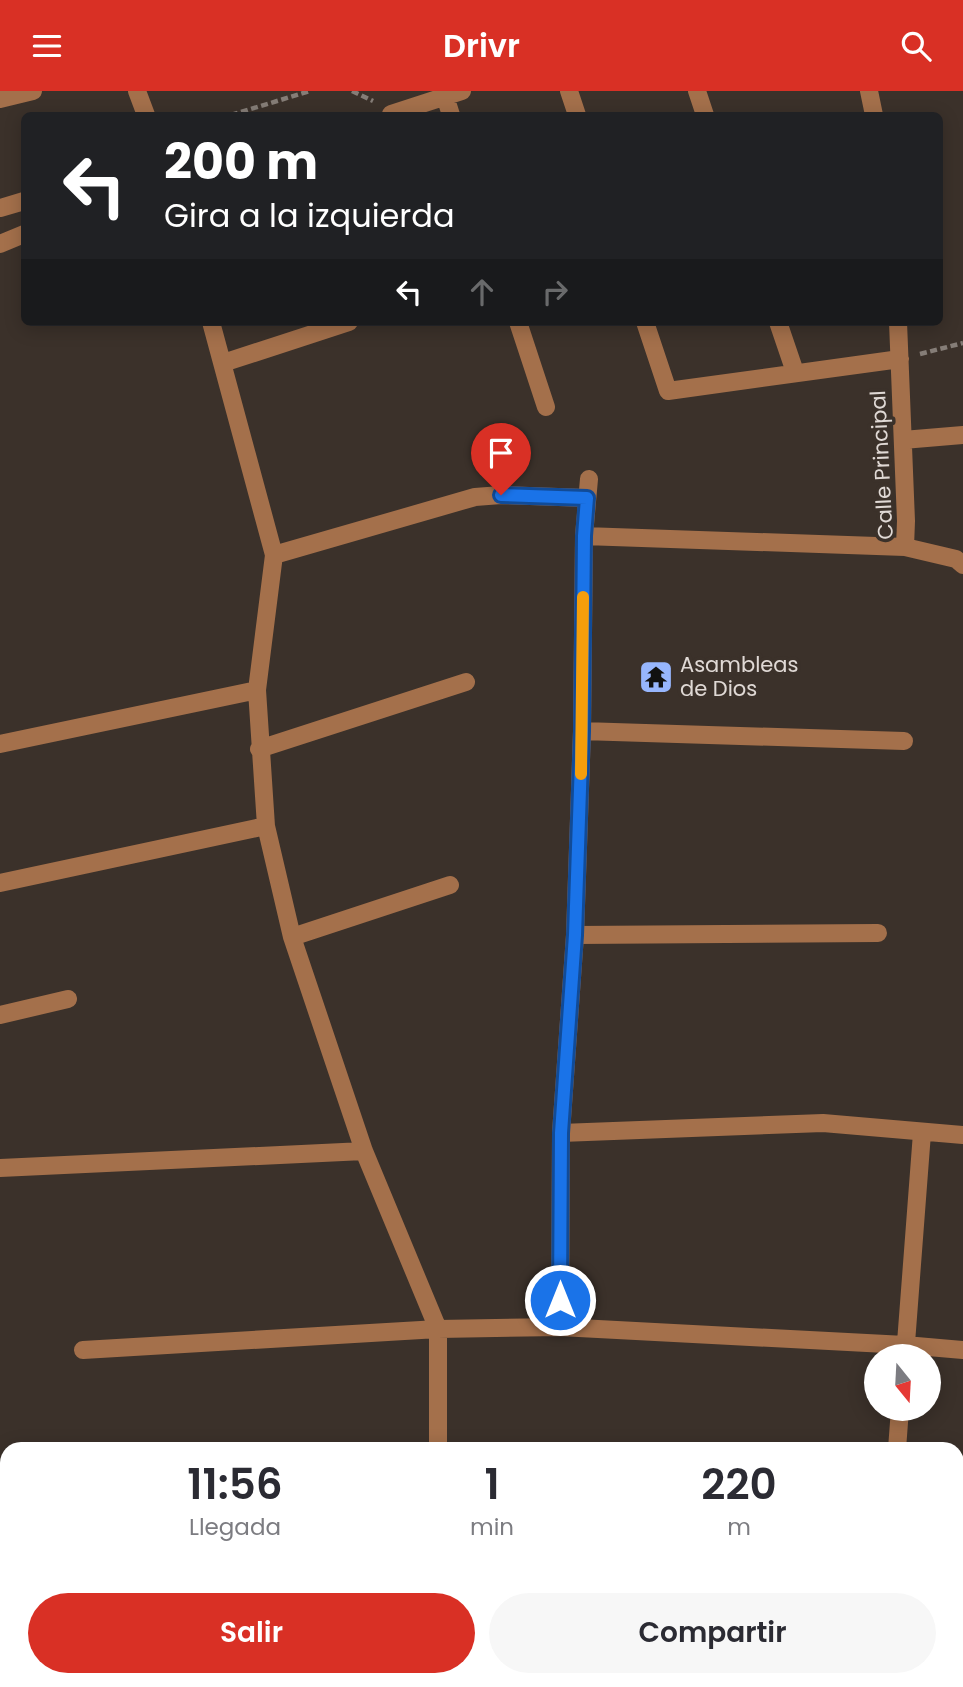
<!DOCTYPE html>
<html lang="es">
<style>
:root{--surface:#fff;--page:#f7f7f7;--text:#2b2b33;--muted:#7c7c81;--accent:#d93025}
body{margin:0;font-family:Poppins,sans-serif;background:var(--page);color:var(--text);height:100vh;display:flex;flex-direction:column;font-size:26px;white-space:nowrap}
*{box-sizing:border-box;margin:0}
p{font-size:23px;color:var(--muted)}
.icon{flex:none;width:38px;height:38px;fill:none;stroke:currentColor;stroke-width:2;stroke-linecap:round;stroke-linejoin:round}
.map{position:relative;flex:1;overflow:hidden}
.side{position:absolute;left:0px;top:1351px;width:964px;height:245px;display:flex;flex-direction:column;background:var(--surface);border-radius:21px 21px 0 0;box-shadow:0 4px 18px #0003}
.side>*{flex:none}
.top-card{position:absolute;left:21px;top:21px;width:922px;height:214px;border-radius:10px;box-shadow:0 4px 18px #0003;background:#202124;color:#fff;overflow:hidden}
.needle{width:46px;rotate:162deg}
.fabs{position:absolute;left:864px;top:1253px;display:grid;gap:14px}
.fabs a{display:grid;place-items:center;width:77px;height:77px;border-radius:50%;background:var(--surface);box-shadow:0 4px 18px #0003;font-size:35px}
.pin{position:absolute;display:grid;place-items:center;width:60px;height:60px;color:#fff;margin:-72px -30px;border-radius:50% 50% 50% 0;rotate:-45deg;box-shadow:0 0 7px #0007}
.pin .icon{rotate:45deg}
.me{position:absolute;width:77px;margin:-38px;rotate:0deg;stroke-linejoin:round;filter:drop-shadow(0 0 5px #0008)}
.turn{display:flex;align-items:center;gap:24px;height:147px;padding:0 28px;font-size:32px}
.turn .icon{width:91px;height:91px;stroke-width:2.5}
.turn b{display:block;font-size:49px;line-height:60px}
.lanes{display:flex;align-items:center;height:66px;padding:0 28px;background:#0003;justify-content:center;gap:35px;direction:ltr}
.lanes .off{opacity:.35}
.eta{display:flex;justify-content:space-evenly;align-items:center;height:119px;text-align:center}
.eta b{font-size:42px;font-weight:600;line-height:49px}
.cta{display:flex;gap:14px;margin-top:auto;padding:14px 28px}
.cta a{flex:1;height:80px;border-radius:42px;background:var(--accent);color:#fff;font-size:28px;font-weight:600;line-height:80px;text-align:center}
.cta a+a{background:var(--page);color:var(--text)}
header{display:flex;justify-content:space-between;align-items:center;height:91px;padding:0 28px;background:var(--accent);color:#fff;font-size:32px;font-weight:600}
.map>svg:first-child{display:block}
.lines{fill:none;stroke-linecap:round;stroke-linejoin:round}
.path{stroke:#857d77;stroke-width:4.5;stroke-dasharray:7 3.5;stroke-linecap:butt}
.minor{stroke:#a4704b;stroke-width:18}
.route-casing{stroke:#114b97;stroke-width:18}
.route{stroke:#1a73e8;stroke-width:12}
.slow{stroke:#f59e0b;stroke-width:12}
.labels{text-anchor:middle;stroke-width:7;stroke-linejoin:round;paint-order:stroke}
.street-label{font-size:21px;fill:#e0d9d5;stroke:#3b312a}
.poi-label{font-size:21px;fill:#e0d9d5;stroke:#3b312a;text-anchor:start}
</style>
<header><svg class="icon" aria-label="menu" viewBox="0 0 24 24"><path d="M4 6h16M4 12h16M4 18h16"/></svg>Drivr<svg class="icon" aria-label="search" viewBox="0 0 24 24"><circle cx="10" cy="10" r="6"/><path d="M15 15l6 6"/></svg></header>
<div class="map">
<svg width="963" height="1596" viewBox="0 0 963 1596">
<rect width="100%" height="100%" fill="#3b312a"/>
<g class="lines">
<path class="path" d="M352,0L373,10
M231,24L310,0
M920,263L963,252"/>
<path class="minor" d="M137,0L146,24
M569,0L577,24
M697,0L705,24
M869,0L874,24
M445,5L451,24
M0,8L33,0
M391,23L462,0
M0,117L24,110
M0,153L24,143
M211,231L274,464L257,599L266,735L292,846L364,1060L438,1238V1358
M518,231L546,316
M645,231L668,300L900,268
M778,231L795,281
M898,231L906,430L905,456L956,468L963,474
M223,272L349,231
M903,349L963,344
M584,445L905,456
M274,464L475,406L501,404L587,407
M582,640L904,650
M0,653L257,599
M259,658L466,591
M0,792L266,735
M575,844L878,842
M292,846L450,794
M0,924L68,908
M561,1042L823,1032L963,1044
M0,1077L364,1060
M560,1236L561,1042L575,844L582,640L584,445L589,388
M83,1259L438,1238L560,1236L905,1254L963,1259
M905,1265L922,1042
M897,1358L900,1318
M0,1450H7
M957,1469H963
M425,1596V1589"/>
</g>
<g class="lines">
<g class="route-casing">
<path id="route" d="M501,404L587,407L584,445L582,640L575,844L561,1042L560,1209"/>
</g>
<use href="#route" class="route"/>
<path class="slow" d="M581,683L583,506"/>
</g>
<defs>
<g id="temple-square" transform="scale(1.75)"><rect x="-9" y="-9" width="18" height="18" rx="4" fill="#97b6fd" stroke="#3b312a"/><path d="M0-6L5-2H3V0L6.5 2.5H4V6H1.5V3h-3V6H-4V2.5H-6.5L-3 0V-2H-5Z" fill="#111"/></g>
</defs>
<g fill-rule="evenodd">
<use href="#temple-square" x="656" y="586"/>
</g>
<g class="labels">
<g class="street-label">
<text transform="translate(882 374) rotate(-93)" y="7">Calle Principal</text>
</g>
<g class="poi-label">
<text x="680" y="581">Asambleas<tspan x="680" dy="24">de Dios</tspan></text>
</g>
</g>
</svg>
<div class="fabs">
<a><svg class="needle" viewBox="-14 -14 28 28"><path d="M0-13l5 13h-10z" fill="#e53935"/><path d="M0 13l5-13h-10z" fill="#7c7c81"/></svg></a>
</div>
<div class="pin" style="left:501px;top:404px;background:#d93025"><svg class="icon" aria-label="arrive" viewBox="0 0 24 24"><path d="M6 21V4h12l-3 4 3 4H6"/></svg></div>
<svg class="me" style="left:560px;top:1209px" viewBox="-20 -20 40 40"><circle r="17" fill="#1a73e8" stroke="#fff" stroke-width="3"/><path d="M0-11L8 9 0 5-8 9z" fill="#fff"/></svg>
<div class="top-card">
<div class="turn"><svg class="icon" aria-label="left" viewBox="0 0 24 24"><path d="M17 20v-9H6M10 6l-5 5 5 5"/></svg><div><b>200 m</b>Gira a la izquierda</div></div>
<div class="lanes"><svg class="icon" aria-label="left" viewBox="0 0 24 24"><path d="M17 20v-9H6M10 6l-5 5 5 5"/></svg><svg class="icon off" aria-label="ahead" viewBox="0 0 24 24"><path d="M12 20V5M6 11l6-6 6 6"/></svg><svg class="icon off" aria-label="right" viewBox="0 0 24 24"><path d="M7 20v-9h11M14 6l5 5-5 5"/></svg></div>
</div>
<section class="side">
<div class="eta">
<div><b>11:56</b><p>Llegada</p></div>
<div><b>1</b><p>min</p></div>
<div><b>220</b><p>m</p></div>
</div>
<div class="cta"><a>Salir</a><a>Compartir</a></div>
</section>
</div>
